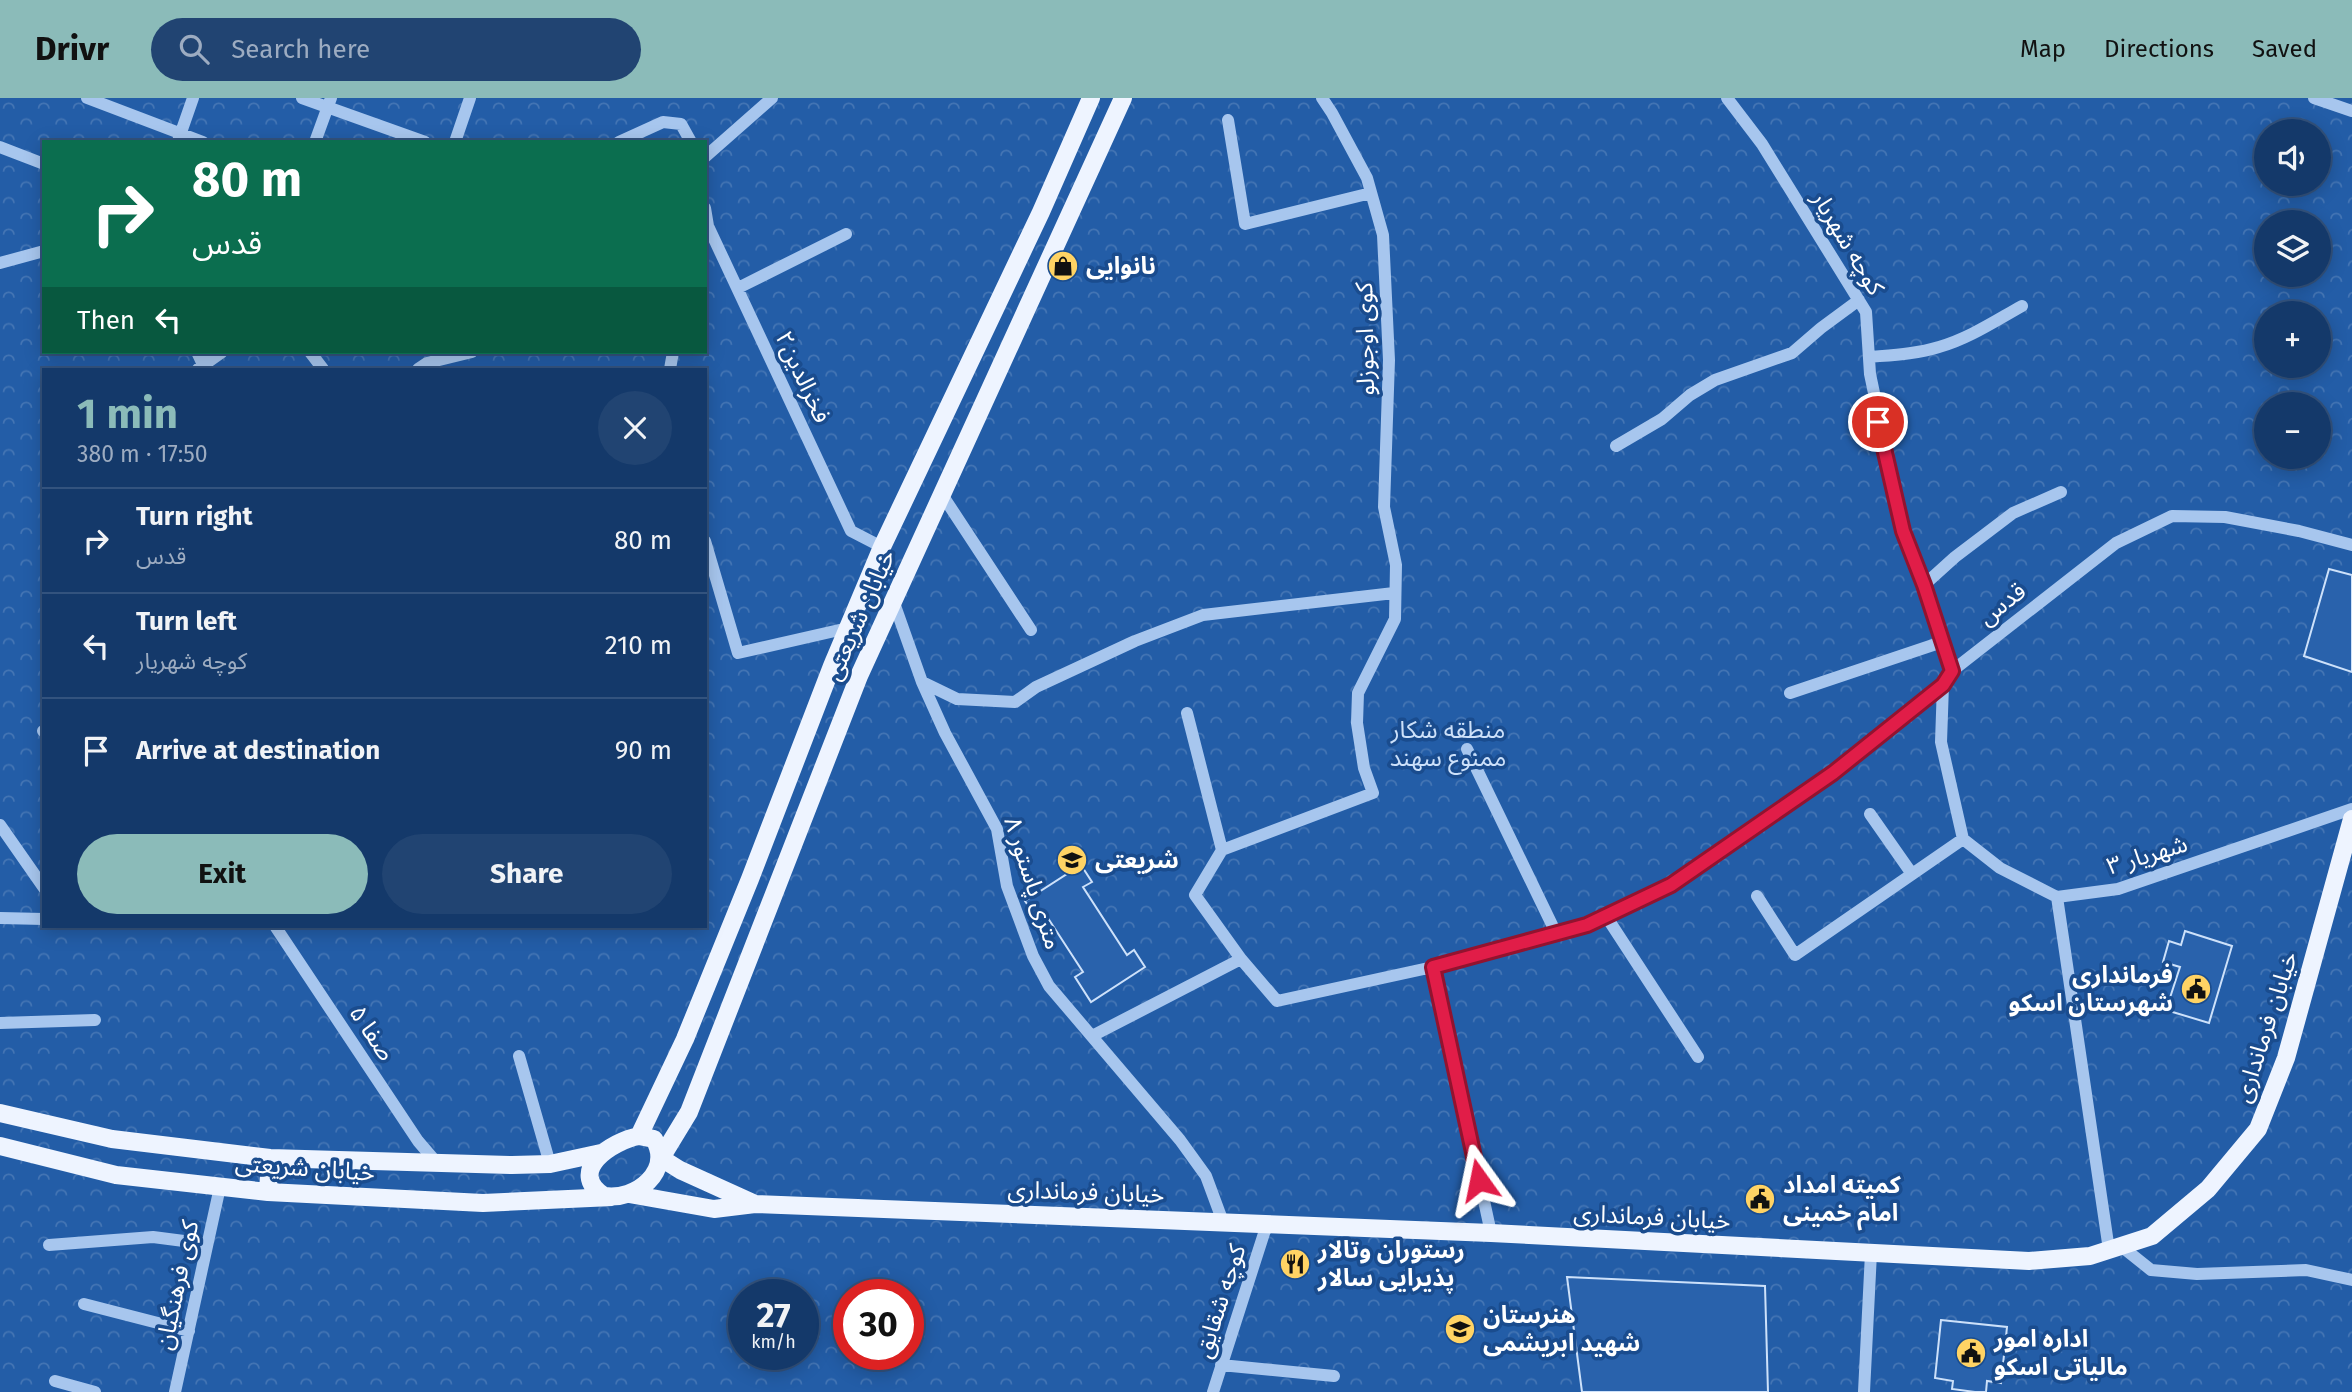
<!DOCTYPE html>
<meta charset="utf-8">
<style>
:root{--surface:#14396a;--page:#214472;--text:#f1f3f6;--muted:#9dacc1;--line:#33537e;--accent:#8bbbb9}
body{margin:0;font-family:"Fira Sans","Noto Sans Arabic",sans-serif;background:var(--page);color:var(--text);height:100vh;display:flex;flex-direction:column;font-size:26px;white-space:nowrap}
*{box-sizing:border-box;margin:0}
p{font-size:23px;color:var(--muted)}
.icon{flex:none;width:38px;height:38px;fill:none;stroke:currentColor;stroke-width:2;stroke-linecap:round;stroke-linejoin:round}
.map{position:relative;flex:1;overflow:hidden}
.sheet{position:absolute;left:42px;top:270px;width:665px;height:560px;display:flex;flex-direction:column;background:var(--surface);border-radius:0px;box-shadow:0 4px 18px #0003,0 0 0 2px var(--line)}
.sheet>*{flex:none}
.guide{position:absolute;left:42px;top:42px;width:665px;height:214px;border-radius:0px;box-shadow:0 4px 18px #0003,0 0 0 2px var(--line);background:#0b6e4f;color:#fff;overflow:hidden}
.tools{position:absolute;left:2254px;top:21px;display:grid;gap:14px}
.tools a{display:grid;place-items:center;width:77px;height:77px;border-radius:50%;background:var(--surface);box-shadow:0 4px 18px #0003,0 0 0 2px var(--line);font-size:35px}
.speed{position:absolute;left:728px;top:1181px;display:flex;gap:14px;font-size:35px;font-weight:700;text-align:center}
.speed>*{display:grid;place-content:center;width:91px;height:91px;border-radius:50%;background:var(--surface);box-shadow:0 4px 18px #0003,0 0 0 2px var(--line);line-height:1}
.speed small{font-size:18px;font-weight:400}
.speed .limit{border:10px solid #d22;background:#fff;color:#111}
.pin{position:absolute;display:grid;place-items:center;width:60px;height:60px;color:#fff;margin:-30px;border:4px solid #fff;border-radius:50%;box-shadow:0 2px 7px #0007}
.me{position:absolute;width:77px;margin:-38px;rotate:348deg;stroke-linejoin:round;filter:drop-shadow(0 0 5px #0008)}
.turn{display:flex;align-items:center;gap:24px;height:147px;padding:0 35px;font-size:32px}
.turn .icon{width:91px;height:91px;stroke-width:2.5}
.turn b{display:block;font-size:49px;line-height:60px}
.then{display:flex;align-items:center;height:66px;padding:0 35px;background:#0003;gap:14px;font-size:26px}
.round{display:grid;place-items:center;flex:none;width:74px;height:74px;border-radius:37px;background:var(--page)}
.headline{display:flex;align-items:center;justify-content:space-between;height:119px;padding:0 35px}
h1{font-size:42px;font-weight:700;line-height:52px;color:var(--accent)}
.button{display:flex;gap:14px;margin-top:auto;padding:14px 35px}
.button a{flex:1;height:80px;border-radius:42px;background:var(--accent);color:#111;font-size:28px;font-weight:700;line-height:80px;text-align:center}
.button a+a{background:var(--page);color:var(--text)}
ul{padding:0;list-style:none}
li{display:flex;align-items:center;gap:21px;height:105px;padding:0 35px;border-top:2px solid var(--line)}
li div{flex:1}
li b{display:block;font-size:26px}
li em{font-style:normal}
header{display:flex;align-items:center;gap:42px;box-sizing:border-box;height:98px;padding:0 35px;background:var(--accent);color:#111}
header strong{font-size:33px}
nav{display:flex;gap:38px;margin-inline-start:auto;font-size:24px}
.search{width:490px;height:63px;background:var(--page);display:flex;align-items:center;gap:18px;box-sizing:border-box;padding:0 24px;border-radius:38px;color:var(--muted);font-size:26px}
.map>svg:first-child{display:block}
.forest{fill:url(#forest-crowns);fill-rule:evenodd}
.building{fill:#2962ac;stroke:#cde1fa;stroke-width:2}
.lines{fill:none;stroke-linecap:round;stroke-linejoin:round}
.minor{stroke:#a7c6ee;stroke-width:12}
.major{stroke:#eef4ff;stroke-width:18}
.route-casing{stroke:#92132f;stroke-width:18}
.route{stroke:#e11d48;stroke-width:12}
.labels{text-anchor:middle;stroke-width:7;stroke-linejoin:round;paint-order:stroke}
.street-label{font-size:24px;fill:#fff;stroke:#1a4c8e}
.poi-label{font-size:24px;font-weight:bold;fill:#fff;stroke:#1a4c8e;text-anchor:start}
.park-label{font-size:24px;fill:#cde1fa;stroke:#1a4c8e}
</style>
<header>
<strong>Drivr</strong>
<div class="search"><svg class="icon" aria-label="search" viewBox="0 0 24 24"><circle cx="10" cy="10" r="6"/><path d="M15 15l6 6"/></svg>Search here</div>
<nav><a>Map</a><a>Directions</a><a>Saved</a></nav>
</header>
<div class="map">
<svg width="2352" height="1294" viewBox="0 0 2352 1294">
<defs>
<pattern id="forest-crowns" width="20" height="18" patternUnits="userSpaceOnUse" patternTransform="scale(1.75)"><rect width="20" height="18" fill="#235da7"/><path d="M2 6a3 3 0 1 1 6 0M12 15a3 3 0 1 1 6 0" fill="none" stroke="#4475b4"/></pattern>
</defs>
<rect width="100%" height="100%" fill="#1a4c8e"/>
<path class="forest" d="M0,0H2352V1294H0ZM2266,33H2319V86H2266ZM44,44H705V254H44ZM2266,124H2319V177H2266ZM2266,215H2319V268H2266ZM44,271H705V828H44ZM2266,306H2319V359H2266ZM744,1197H803V1256H744ZM849,1197H908V1256H849Z"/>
<path class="building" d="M2329,471L2352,477V574L2304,558Z
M1081,767L1092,784L1083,789L1127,857L1134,852L1145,869L1091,904L1075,879L1083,874L1044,814L1034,816L1025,803Z
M2185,833L2232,848L2209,925L2166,912L2180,869L2163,864L2169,843L2181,847Z
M1567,1179L1765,1188L1768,1294H1582Z
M1941,1222L2007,1229L2001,1285L1987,1283L1986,1294H1975L1952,1291L1953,1283L1935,1280Z"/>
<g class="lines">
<path class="minor" d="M87,0L203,44
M302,0L425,44
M1727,0L1762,46L1866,214L1870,276L1903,433L1924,487L1952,573
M2314,0L2352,13
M1228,22L1245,126L1371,95
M178,43L193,0
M315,44L331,0
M455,44L470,0
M619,44L663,24L681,26L691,44
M0,49L44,66
M705,59L772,0
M705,110L708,128L851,433L882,449
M0,165L44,153
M738,190L846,136
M197,254L205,271
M310,254L323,271
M1869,259C1892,257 1916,256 1939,249C1968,241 1995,223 2022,208
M198,271L222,254
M418,271L427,265L472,254
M670,271L673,254
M1616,348L1662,321L1690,297L1715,282L1792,255L1821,230L1859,202
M941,395L1031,532
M705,443L738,555L848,530
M1924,487L1955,459L2013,415L2061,394
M893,502L922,584L945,635L997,731L1007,788L1033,858L1049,888L1180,1042L1206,1078L1223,1124
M922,584L957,601L1015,604L1036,589L1135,543L1203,517L1394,495
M1943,587L1941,644L1963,741
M1790,595L1942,544
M1187,615L1222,752
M43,633H44
M1467,651L1556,835
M1870,716L1912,776
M0,727L44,790
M1963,741L2000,770L2057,799L2118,791L2352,711
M1757,798L1795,857L1963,741
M2057,799L2109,1152
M1606,818L1698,959
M0,820L44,821
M275,828L418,1043L436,1064
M1241,861L1195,797L1222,752L1373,695L1364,670L1357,625L1358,595L1395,521L1396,467L1384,409L1389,262L1383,137L1367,80L1332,15L1322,0
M0,925L95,922
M1092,938L1241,861L1277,903L1433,869
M519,958L550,1066
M1491,1135L1433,869L1587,827L1671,787L1833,675L1943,587L1952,573L2116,445L2172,418L2225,419L2299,433L2352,447
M49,1147L153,1139L207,1146
M2121,1148L2151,1172L2197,1176L2306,1172L2352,1182
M84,1206L189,1233
M1221,1267L1334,1278
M55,1283L95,1294
M175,1294L220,1089
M1213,1294L1267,1126
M1864,1294L1871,1155"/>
<path class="major" d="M0,1015L112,1041L270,1060L512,1067L550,1066L601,1055
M639,1038L685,941L750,781L832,568L882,449L1041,114L1091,0
M639,1038L654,1041C673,1073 636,1103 604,1098C566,1073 612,1043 639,1038Z
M0,1048L116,1077L268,1094L483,1105L612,1099
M268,1094L270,1060
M629,1096L714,1111L755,1106L1491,1135L2029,1163L2090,1158L2152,1138L2208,1091L2258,1031L2286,960L2352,721
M755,1106L680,1072L661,1060L689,1014L859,578L1123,0"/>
</g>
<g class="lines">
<g class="route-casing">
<path id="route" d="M1479,1082L1433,869L1587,827L1671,787L1833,675L1943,587L1952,573L1924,487L1903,433L1878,324"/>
</g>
<use href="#route" class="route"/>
</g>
<defs>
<g id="shop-disc" transform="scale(1.575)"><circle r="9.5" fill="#ffd364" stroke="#1a4c8e"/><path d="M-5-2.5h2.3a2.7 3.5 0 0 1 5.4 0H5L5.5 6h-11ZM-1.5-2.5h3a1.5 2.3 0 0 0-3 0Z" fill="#111"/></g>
<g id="school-disc" transform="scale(1.575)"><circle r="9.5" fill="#ffd364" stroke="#1a4c8e"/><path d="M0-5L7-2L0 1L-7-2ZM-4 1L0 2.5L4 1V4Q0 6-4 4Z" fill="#111"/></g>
<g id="civic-disc" transform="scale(1.575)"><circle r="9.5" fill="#ffd364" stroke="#1a4c8e"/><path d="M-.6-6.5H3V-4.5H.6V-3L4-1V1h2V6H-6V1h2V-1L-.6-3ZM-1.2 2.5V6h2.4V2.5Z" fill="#111"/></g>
<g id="restaurant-disc" transform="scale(1.575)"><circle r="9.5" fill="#ffd364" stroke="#1a4c8e"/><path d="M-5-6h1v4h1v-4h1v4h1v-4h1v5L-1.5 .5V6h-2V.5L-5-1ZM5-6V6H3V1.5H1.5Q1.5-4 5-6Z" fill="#111"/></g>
</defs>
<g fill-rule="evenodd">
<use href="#shop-disc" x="1063" y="168"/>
<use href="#school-disc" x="1072" y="762"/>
<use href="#civic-disc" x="2196" y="891"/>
<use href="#civic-disc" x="1760" y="1101"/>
<use href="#restaurant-disc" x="1295" y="1166"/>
<use href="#school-disc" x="1460" y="1231"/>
<use href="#civic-disc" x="1971" y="1255"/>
</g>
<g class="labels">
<g class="street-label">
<text transform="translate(1848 145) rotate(59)" y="8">کوچه شهریار</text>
<text transform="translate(1365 241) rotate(-91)" y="8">کوی اوجوزلو</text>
<text transform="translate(803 279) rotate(65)" y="8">فخرالدین۲</text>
<text transform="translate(2002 506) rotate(-38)" y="8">قدس</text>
<text transform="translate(860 517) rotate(-66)" y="8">خیابان شریعتی</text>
<text transform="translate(2147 757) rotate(-17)" y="8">شهریار ۳</text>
<text transform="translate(1033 785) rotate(72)" y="8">۸ متری پاستور</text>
<text transform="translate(2266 929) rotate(-72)" y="8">خیابان فرمانداری</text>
<text transform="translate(372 935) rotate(56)" y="8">صفا ۵</text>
<text transform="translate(305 1070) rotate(4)" y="8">خیابان شریعتی</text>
<text transform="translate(1086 1094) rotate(2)" y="8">خیابان فرمانداری</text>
<text transform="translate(1652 1119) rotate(3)" y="8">خیابان فرمانداری</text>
<text transform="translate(177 1187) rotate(-78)" y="8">کوی فرهنگیان</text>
<text transform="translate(1220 1203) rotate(-72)" y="8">کوچه شقایق</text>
</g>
<g class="poi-label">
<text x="1086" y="176">نانوایی</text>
<text x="1095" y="770">شریعتی</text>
<text x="2173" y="885" text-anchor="end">فرمانداری<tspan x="2173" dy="28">شهرستان اسکو</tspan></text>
<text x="1783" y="1095">کمیته امداد<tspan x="1783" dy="28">امام خمینی</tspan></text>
<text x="1318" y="1160">رستوران وتالار<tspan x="1318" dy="28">پذیرایی سالار</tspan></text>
<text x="1483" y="1225">هنرستان<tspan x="1483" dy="28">شهید ابریشمی</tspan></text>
<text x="1994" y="1249">اداره امور<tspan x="1994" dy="28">مالیاتی اسکو</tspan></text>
</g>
<g class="park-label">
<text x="1448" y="640">منطقه شکار<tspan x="1448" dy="28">ممنوع سهند</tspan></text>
</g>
</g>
</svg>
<div class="tools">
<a><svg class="icon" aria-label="sound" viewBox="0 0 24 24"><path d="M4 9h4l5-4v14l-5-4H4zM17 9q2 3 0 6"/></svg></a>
<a><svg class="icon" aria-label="layers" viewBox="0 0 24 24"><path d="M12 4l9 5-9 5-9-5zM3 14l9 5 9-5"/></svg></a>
<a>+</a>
<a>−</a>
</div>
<div class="speed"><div>27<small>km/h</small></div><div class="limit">30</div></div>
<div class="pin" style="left:1878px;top:324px;background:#d93025"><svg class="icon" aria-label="arrive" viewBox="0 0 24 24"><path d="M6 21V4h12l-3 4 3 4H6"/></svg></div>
<svg class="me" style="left:1479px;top:1082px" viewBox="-20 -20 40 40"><path d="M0-17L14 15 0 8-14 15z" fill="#e11d48" stroke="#fff" stroke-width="4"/></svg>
<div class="guide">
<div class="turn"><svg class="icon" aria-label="right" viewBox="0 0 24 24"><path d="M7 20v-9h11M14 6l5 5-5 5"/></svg><div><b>80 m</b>قدس</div></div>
<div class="then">Then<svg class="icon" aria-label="left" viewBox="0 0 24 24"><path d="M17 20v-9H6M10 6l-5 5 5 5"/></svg></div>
</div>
<section class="sheet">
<div class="headline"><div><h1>1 min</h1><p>380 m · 17:50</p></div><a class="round"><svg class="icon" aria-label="close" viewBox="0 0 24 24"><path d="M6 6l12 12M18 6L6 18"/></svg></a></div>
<ul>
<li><svg class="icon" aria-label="right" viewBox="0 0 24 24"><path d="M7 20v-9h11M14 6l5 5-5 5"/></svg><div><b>Turn right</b><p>قدس</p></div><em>80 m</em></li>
<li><svg class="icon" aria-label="left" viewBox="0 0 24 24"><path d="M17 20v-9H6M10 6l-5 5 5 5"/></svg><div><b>Turn left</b><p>کوچه شهریار</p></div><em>210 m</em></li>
<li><svg class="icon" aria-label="arrive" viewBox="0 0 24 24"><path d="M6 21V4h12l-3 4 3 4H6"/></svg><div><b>Arrive at destination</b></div><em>90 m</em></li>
</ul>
<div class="button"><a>Exit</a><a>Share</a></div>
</section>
</div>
